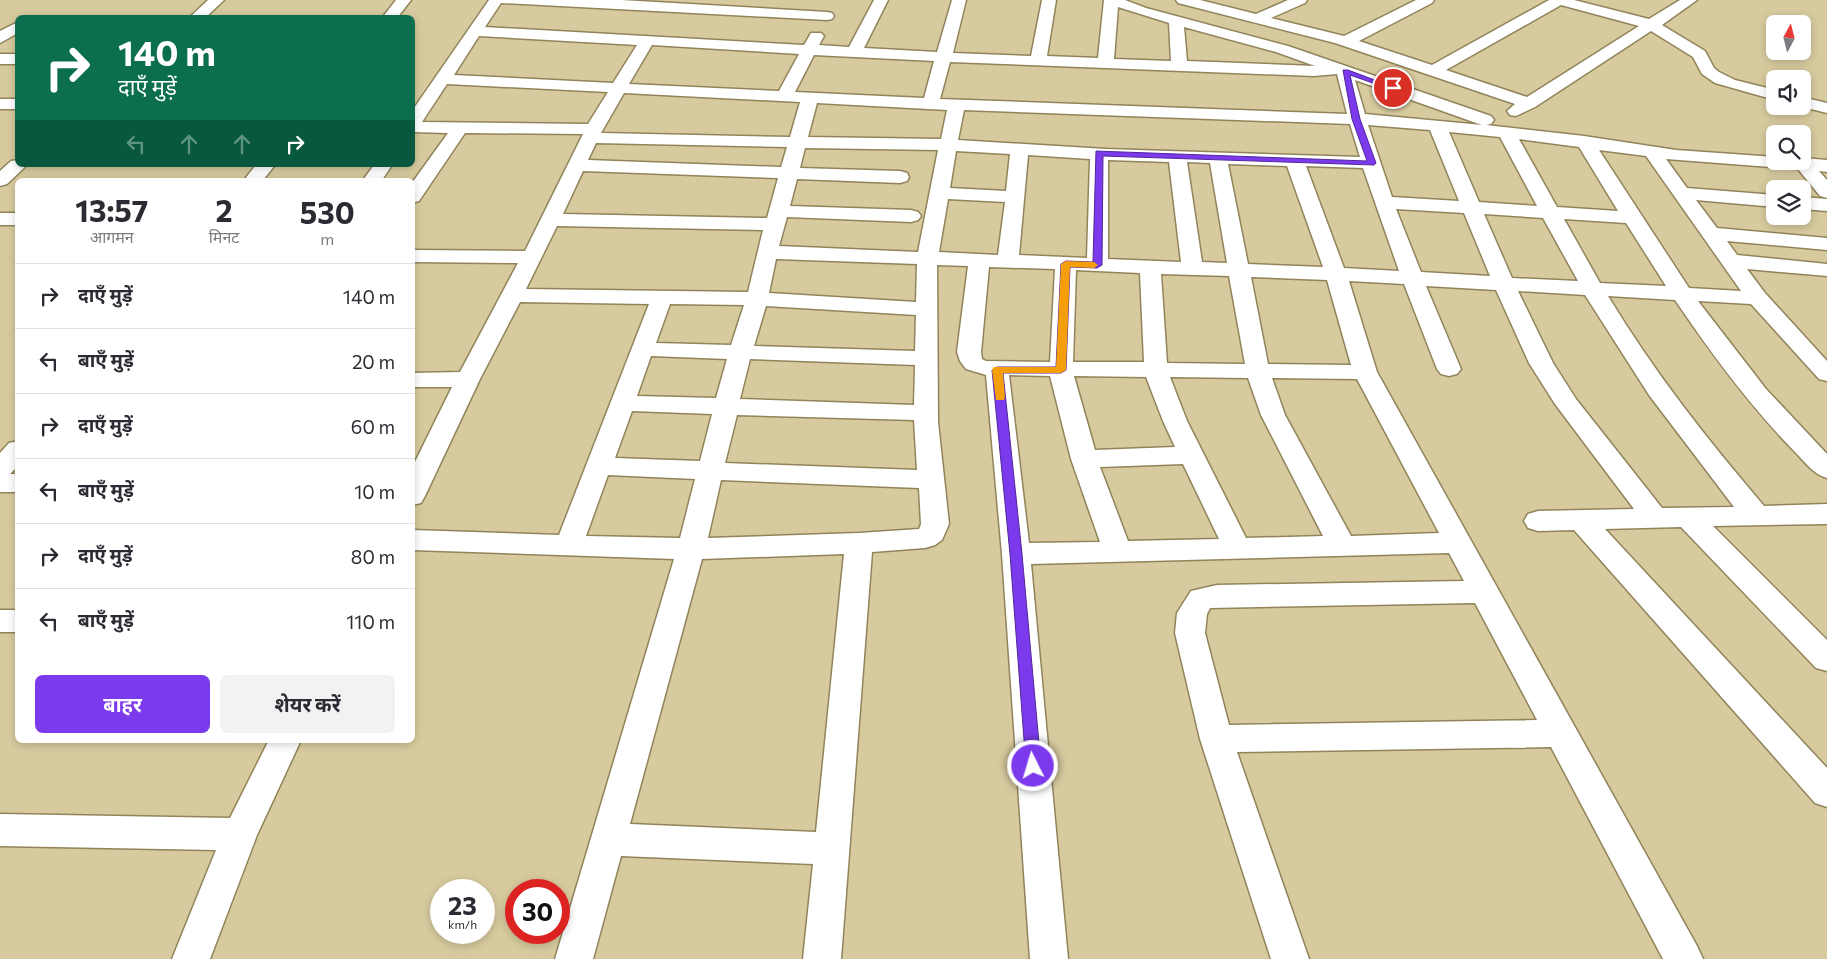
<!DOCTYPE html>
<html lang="hi">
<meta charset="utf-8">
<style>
:root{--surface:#fff;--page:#f2f2f3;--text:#2b2b33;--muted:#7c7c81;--line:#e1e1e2;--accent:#7c3aed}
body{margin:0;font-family:Commissioner,"Noto Sans Devanagari",sans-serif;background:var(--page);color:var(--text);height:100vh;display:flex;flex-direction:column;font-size:19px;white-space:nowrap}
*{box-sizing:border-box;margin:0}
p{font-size:16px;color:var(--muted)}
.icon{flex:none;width:28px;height:28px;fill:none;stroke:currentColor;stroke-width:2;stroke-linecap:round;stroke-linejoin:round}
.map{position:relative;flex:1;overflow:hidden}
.panel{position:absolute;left:15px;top:178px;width:400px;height:565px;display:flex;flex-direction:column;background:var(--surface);border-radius:8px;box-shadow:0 2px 8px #0003}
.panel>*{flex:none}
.hud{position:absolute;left:15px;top:15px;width:400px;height:152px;border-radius:8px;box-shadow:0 2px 8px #0003;background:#0b6e4f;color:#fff;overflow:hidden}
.needle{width:32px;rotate:7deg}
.controls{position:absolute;left:1766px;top:15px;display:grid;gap:10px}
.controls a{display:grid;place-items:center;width:45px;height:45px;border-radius:8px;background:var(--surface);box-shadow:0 2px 8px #0003;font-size:25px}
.speed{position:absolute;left:430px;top:879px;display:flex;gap:10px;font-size:25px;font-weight:700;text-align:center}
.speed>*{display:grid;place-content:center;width:65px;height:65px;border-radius:50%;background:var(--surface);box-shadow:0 2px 8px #0003;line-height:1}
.speed small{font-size:12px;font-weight:400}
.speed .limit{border:8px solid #d22;background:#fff;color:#111}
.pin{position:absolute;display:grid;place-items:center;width:42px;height:42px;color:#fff;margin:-21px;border:2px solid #fff;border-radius:50%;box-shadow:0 1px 5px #0007}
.me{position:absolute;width:55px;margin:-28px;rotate:355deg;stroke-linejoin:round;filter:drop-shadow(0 0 4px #0008)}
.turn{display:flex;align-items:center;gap:18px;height:105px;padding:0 20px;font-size:22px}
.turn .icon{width:65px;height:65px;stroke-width:2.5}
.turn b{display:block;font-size:35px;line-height:42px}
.lanes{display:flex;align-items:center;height:48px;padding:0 20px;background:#0003;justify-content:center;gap:25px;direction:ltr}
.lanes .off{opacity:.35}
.eta{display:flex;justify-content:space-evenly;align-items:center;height:85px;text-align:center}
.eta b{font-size:30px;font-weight:700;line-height:35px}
.button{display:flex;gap:10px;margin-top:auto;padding:10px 20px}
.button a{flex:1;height:58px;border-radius:8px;background:var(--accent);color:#fff;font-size:20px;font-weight:700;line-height:58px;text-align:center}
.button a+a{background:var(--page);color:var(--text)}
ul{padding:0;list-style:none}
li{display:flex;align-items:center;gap:15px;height:65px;padding:0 20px;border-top:1px solid var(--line)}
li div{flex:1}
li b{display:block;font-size:19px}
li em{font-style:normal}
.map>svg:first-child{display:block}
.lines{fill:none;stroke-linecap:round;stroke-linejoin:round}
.street-casing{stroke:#91845a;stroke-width:3}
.street{fill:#fff;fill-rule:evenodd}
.route{fill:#7c3aed;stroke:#51269a}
.slow{fill:#f59e0b}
</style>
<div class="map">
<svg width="1827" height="959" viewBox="0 0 1827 959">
<rect width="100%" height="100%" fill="#d7ca9e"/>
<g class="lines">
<g class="street-casing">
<path id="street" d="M208,0H224L205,18H189Z
M396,0H411L397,18H382Z
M489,0H621L827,12L832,13L834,16L832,19L827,20L501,3L485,27L804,45L811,33H821L824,36L819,45L849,47L874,0H888L864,48L937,52L952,0H966L953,53L1031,56L1042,0H1056L1047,56L1098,58L1104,0H1125L1146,8L1288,46L1491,116L1494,120L1491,124L1486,125L1584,136L1676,150L1775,157V161H1802L1803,158L1827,160V172L1819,171L1827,180V198L1820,196L1798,169L1666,159L1687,188L1775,195V207L1696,200L1717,228L1827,238V250L1727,241L1737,255L1827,264V276L1747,269L1765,293L1827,361V381L1819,379L1751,304L1698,301L1766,389L1827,454V478C1813,474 1805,462 1795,452C1750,406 1711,353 1675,300L1608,296C1654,372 1706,438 1764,506L1827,504V524L1713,526L1827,640V671L1816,668L1681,527L1605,529L1827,768V807L1815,803L1574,530L1538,531L1528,528L1524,521L1528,514L1538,511L1634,509L1555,404L1529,363L1496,290L1426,286L1461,369L1457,374L1449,376L1441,374L1437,369L1404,284L1349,281L1377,372L1697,946L1703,959H1663L1551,747L1237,752L1309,959H1271L1200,739L1175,633L1177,613L1191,591L1217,585L1464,581L1449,553L1031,564L1068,959H1030L1002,554L986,375L966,369L960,361L957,352L968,266L937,265L938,422L949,524L942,540L935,545L925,548L872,552L841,959H803L813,864L621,856L593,959H555L674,559L412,550V530L559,535L649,304L520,302L480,379L425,496L421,503L412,505V468L452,387H412V373L460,372L518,263L412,262V250L525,251L583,134L465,133L419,201L412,203V183L448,133L412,132V111ZM1118,7L1169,23L1171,61L1114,59ZM1184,27L1276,52L1315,66L1187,61ZM479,36L637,45L613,83L454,75ZM652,45L799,54L779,91L629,84ZM814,55L934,61L924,98L795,92ZM950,62L1314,76L1337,74L1347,114L940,99ZM1355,80L1479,124L1482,125L1365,114ZM447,84L608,92L588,124L422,122ZM624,93L800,102L790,137L601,133ZM817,103L947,110L941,139L808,137ZM964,110L1350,124L1360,157L1106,149L958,140ZM1368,125L1430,130L1459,201L1392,197ZM1449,132L1500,137L1537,206L1479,202ZM1519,139L1579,147L1618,211L1557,207ZM596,143L787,147L781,167L588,160ZM805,148L938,150L918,252L779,246L787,217L911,222L918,220L921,216L918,212L911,210L790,206L797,179L900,183L907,181L909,177L907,173L900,171L800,168ZM1599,150L1646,156L1741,291L1689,288ZM956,151L1010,154L1006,191L950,188ZM1028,155L1090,159L1087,258L1019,255ZM1108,160L1169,162L1181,262L1108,259ZM1187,162L1210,163L1227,263L1202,262ZM1228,164L1287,166L1323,267L1248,264ZM1306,166L1363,168L1399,271L1344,268ZM583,171L778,178L767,218L563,214ZM948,199L1005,202L998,255L939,252ZM1396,209L1464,213L1490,276L1421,272ZM1484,214L1543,218L1578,281L1512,278ZM1564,219L1626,223L1666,286L1600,283ZM557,226L763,230L748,292L526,289ZM776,259L917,264L916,302L769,293ZM989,267L1055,269L1050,362L986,361L982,359L981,352ZM1076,270L1140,273L1144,362H1073ZM1161,274L1229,276L1245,364L1167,363ZM1251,277L1327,280L1351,365L1268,364ZM1518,291L1585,295L1649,395L1734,507L1662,508L1576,399L1553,363ZM670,304L744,305L731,345L656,343ZM766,306L916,315L915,351L754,346ZM651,356L727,359L716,398L637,396ZM750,359L915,365L914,405L740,399ZM1009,375L1050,376L1071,459L1100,542L1029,543ZM1074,376L1146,377L1163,421L1175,447L1095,450ZM1170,377L1248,378L1261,415L1323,536L1246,538L1187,421ZM1272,378L1357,379L1439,533L1351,536L1285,415ZM632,411L712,414L700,461L615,458ZM737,415L914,420L917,470L725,463ZM1183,464L1219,539L1128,541L1100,467ZM608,475L695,479L680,538L586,536ZM721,480L919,488L921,524L919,529L859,533L708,538ZM844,554L816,832L630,824L702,559ZM1475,603L1537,720L1229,725L1205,633L1207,614L1210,608Z
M1176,0H1200L1256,14L1288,0H1307L1305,3L1271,18L1344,36L1416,0H1434L1432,3L1359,41L1432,65L1549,0H1574L1649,19L1680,0H1697L1662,25L1705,51L1714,68L1719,72L1735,80L1775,90V100L1715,83L1702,74L1693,57L1651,31L1535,107L1516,116L1510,115L1507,111L1515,104L1335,43L1178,3ZM1561,5L1639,26L1527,97L1446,70Z
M18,22V33L0,43V31Z
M0,54H18V64H0Z
M1802,97L1827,103V113L1799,106H1802Z
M0,99H18V109H0Z
M18,160V165H27L7,184L0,186V171L11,161Z
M256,165H275L263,180H244Z
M374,165H392L382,180H363Z
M1802,197L1827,199V211L1802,209Z
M0,213H18V225H0Z
M18,441V466L10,474H18V492H0V453L9,443Z
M0,610H18V632H0Z
M269,740H301L257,835L210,959H172L216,850L0,846V814L230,818Z"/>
</g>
<use href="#street" class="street"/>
</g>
<path class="route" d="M1343,70H1348L1396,88L1390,89L1350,75L1360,119L1376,163L1374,165L1103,156L1102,265L1097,268L1070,267L1066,370L1061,373H1003L1022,554L1041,766L1038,771L1033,772L1028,771L1026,766L1010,554L992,370L997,367H1056L1061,264L1066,261L1093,262L1096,151L1367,161L1352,119Z"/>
<path class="slow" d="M1066,261L1094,262L1098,265L1094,268L1070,267L1066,370L1061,373H1003L1005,397L1004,400H996L992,370L994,367H1056L1061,264Z"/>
</svg>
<div class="controls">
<a><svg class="needle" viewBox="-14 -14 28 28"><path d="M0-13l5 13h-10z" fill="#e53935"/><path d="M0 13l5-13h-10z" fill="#7c7c81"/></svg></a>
<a><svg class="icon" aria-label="sound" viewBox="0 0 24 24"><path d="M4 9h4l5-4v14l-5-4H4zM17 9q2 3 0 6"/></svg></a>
<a><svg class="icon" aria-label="search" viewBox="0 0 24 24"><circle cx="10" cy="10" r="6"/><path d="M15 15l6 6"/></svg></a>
<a><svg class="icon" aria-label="layers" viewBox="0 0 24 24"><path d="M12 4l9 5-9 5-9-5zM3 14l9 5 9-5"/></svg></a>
</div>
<div class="speed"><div>23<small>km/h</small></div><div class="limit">30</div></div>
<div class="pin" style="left:1393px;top:88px;background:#d93025"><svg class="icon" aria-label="arrive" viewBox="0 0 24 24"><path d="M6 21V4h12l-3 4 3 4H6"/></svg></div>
<svg class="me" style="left:1033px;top:766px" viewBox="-20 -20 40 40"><circle r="17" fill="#7c3aed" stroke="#fff" stroke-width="3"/><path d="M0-11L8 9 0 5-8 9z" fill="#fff"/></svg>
<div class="hud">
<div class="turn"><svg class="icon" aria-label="right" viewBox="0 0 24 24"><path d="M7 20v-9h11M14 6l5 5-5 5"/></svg><div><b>140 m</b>दाएँ मुड़ें</div></div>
<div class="lanes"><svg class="icon off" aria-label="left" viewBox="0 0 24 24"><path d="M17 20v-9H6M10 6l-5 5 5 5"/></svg><svg class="icon off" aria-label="ahead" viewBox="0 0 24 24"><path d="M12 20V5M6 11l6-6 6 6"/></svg><svg class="icon off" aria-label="ahead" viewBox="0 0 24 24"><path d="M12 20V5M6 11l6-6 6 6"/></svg><svg class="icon" aria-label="right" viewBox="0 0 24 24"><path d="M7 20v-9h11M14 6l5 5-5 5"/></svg></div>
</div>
<section class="panel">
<div class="eta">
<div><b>13:57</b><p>आगमन</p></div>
<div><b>2</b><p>मिनट</p></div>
<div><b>530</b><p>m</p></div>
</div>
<ul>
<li><svg class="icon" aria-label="right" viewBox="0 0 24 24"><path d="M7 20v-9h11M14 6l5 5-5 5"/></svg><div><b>दाएँ मुड़ें</b></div><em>140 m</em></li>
<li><svg class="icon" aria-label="left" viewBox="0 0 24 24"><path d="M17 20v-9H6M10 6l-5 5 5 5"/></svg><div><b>बाएँ मुड़ें</b></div><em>20 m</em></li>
<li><svg class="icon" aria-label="right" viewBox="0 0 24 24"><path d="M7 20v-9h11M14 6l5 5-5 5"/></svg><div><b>दाएँ मुड़ें</b></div><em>60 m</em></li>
<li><svg class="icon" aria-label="left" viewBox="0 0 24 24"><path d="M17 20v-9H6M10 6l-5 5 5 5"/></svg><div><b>बाएँ मुड़ें</b></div><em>10 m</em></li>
<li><svg class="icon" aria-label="right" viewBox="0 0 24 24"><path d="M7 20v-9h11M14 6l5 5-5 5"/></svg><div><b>दाएँ मुड़ें</b></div><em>80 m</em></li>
<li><svg class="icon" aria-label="left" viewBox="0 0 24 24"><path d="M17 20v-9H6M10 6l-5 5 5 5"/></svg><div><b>बाएँ मुड़ें</b></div><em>110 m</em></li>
</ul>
<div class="button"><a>बाहर</a><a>शेयर करें</a></div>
</section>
</div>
